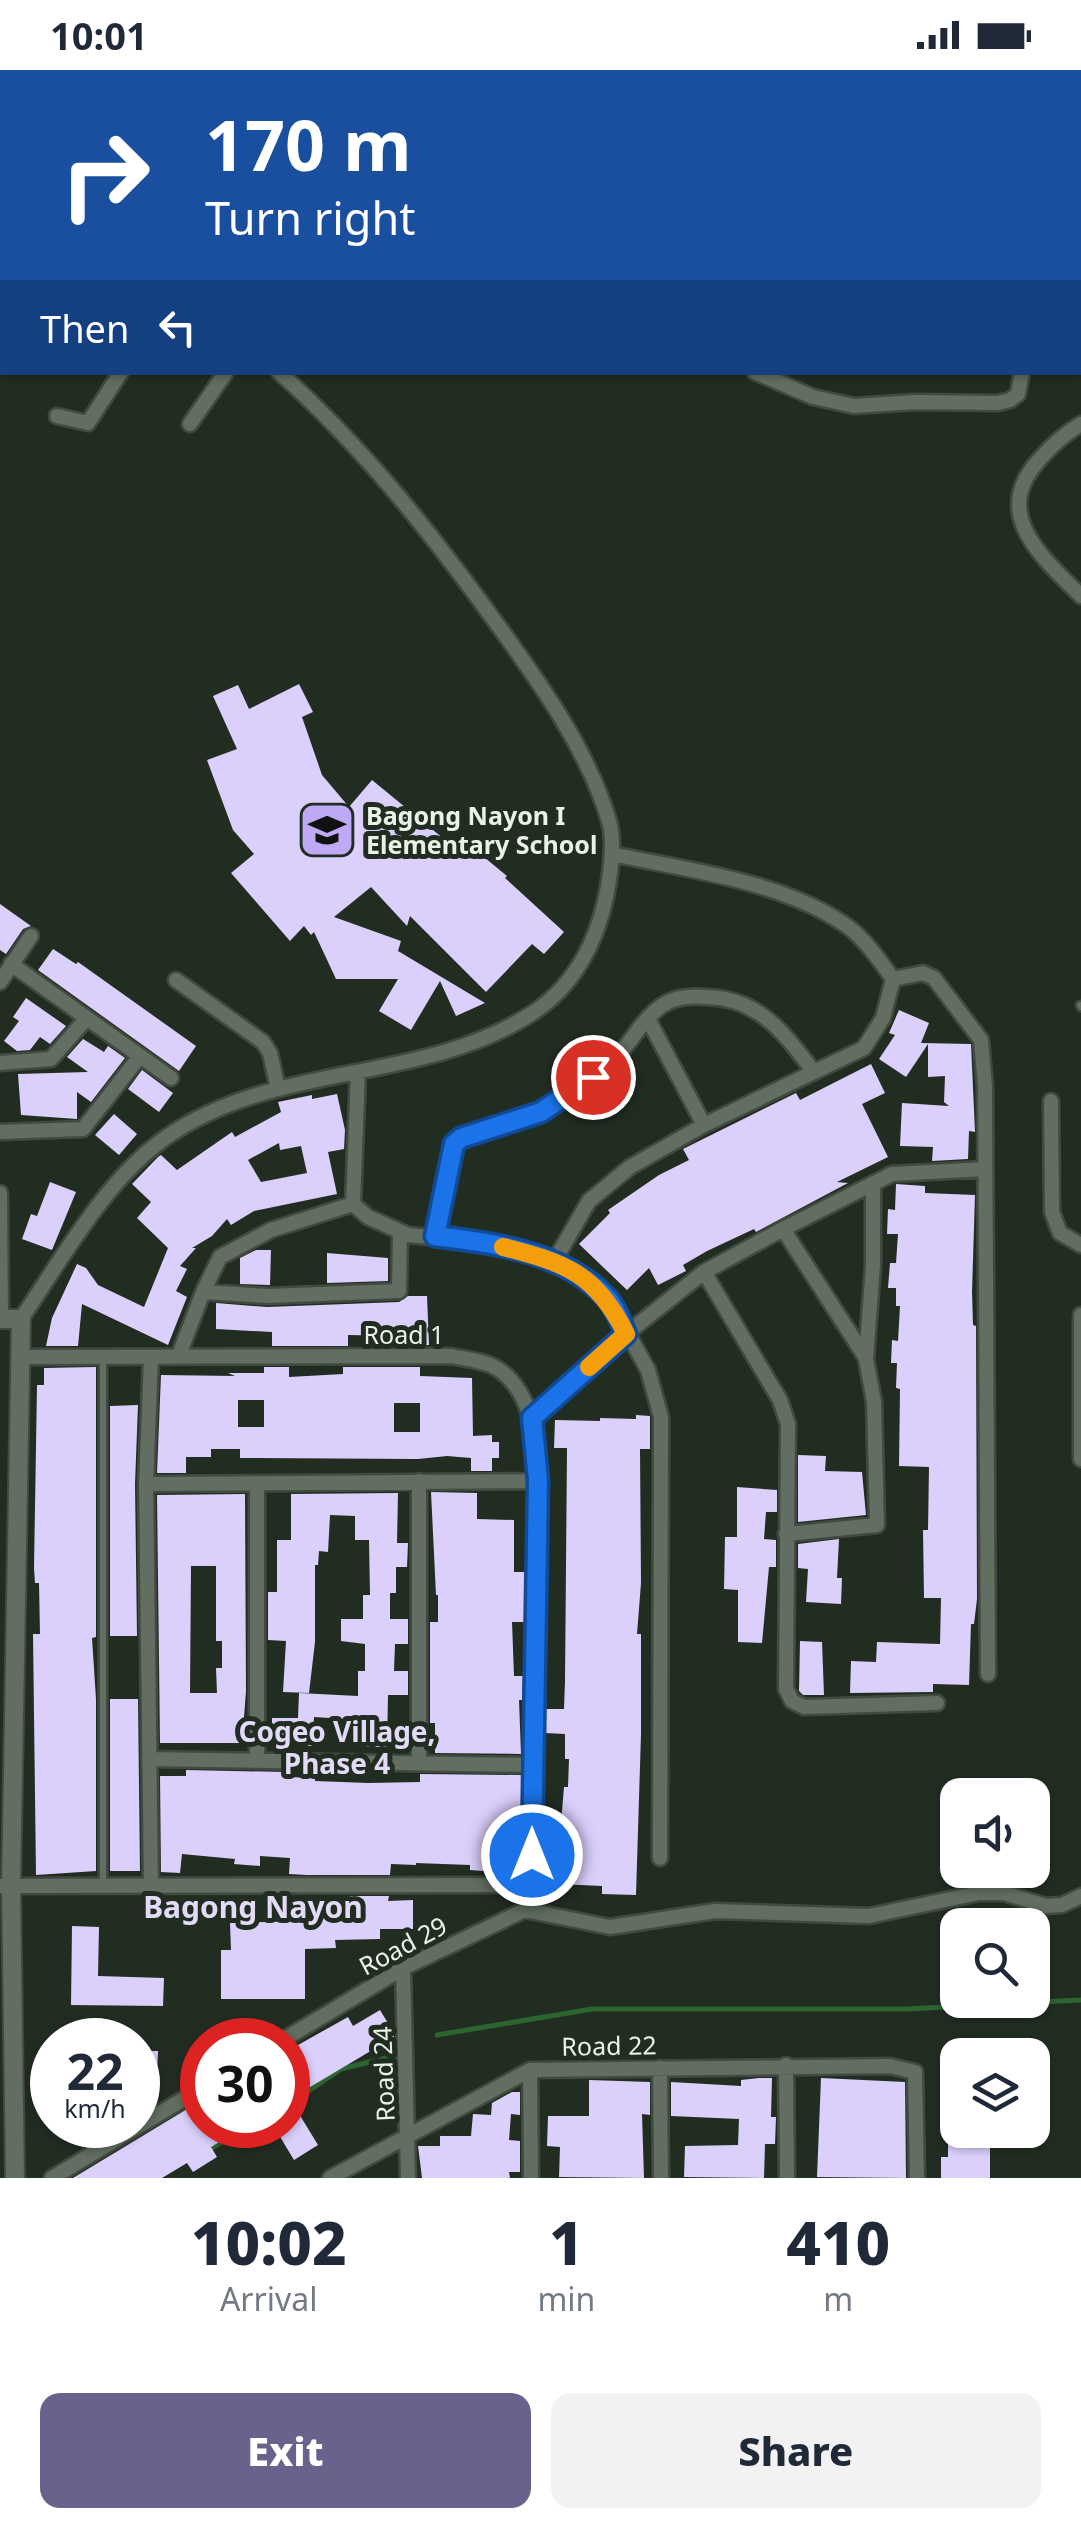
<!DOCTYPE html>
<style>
:root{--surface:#fff;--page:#f2f2f3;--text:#1f2937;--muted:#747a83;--accent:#67638c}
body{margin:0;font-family:"Noto Sans",sans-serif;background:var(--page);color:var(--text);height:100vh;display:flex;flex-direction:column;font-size:38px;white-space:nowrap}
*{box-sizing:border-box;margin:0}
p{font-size:32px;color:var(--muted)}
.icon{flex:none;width:55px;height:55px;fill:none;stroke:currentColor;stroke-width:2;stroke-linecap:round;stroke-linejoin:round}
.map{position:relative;height:2108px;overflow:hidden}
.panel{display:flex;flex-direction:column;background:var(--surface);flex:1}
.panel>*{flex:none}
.banner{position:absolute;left:0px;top:0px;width:1082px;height:305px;box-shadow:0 2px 8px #0004;background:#1a4fa0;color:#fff;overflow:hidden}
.controls{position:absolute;left:940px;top:1708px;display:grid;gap:20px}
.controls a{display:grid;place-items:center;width:110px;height:110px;border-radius:20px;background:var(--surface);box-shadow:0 2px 8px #0004;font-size:50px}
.speed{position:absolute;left:30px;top:1948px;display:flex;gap:20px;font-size:50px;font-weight:700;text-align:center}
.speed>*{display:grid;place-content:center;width:130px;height:130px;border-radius:50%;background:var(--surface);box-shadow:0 2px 8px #0004;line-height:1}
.speed small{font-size:25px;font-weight:400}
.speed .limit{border:15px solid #d22;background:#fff;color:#111}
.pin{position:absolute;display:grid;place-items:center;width:85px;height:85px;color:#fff;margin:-42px;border:5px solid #fff;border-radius:50%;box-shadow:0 2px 10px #0007}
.me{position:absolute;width:110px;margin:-55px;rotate:0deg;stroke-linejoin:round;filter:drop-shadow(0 0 8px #0008)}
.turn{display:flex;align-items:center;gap:35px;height:210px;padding:0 40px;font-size:45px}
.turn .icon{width:130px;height:130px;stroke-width:2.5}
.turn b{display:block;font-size:70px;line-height:85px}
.then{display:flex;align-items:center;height:95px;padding:0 40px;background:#0003;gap:20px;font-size:38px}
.eta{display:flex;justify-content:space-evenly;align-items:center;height:170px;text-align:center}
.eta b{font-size:60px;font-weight:800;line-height:70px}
.action{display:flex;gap:20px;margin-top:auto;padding:20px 40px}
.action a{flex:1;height:115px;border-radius:20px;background:var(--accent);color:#fff;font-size:40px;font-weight:800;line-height:115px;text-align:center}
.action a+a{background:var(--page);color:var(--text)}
.status{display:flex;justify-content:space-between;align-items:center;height:70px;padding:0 50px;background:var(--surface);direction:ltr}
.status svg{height:28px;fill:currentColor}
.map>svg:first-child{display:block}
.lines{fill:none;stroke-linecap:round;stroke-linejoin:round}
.stream{stroke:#2c652f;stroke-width:5}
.building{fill:#dbcffc;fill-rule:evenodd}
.service-casing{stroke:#414a40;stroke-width:11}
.minor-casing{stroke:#414a40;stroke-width:19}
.tertiary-casing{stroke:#414a40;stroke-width:22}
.service{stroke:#616e61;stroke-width:6}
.minor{stroke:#616e61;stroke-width:14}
.tertiary{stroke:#616e61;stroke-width:18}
.route-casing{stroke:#114b97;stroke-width:25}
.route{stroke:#1a73e8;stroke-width:18}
.slow{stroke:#f59e0b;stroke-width:18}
.labels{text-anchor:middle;stroke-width:10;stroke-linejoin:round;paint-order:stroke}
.poi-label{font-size:25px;font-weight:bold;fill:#eaf1e9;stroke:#222d22;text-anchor:start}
.street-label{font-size:25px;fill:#eaf1e9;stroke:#222d22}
.neighbourhood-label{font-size:28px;font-weight:bold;fill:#e2daf7;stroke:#222d22}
.quarter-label{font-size:30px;font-weight:bold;fill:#e2daf7;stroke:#222d22}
</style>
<div class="status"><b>10:01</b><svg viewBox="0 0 49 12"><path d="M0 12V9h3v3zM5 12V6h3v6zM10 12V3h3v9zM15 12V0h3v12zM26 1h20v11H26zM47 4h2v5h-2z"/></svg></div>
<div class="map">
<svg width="1081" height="2108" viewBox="0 0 1081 2108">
<rect width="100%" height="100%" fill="#222d22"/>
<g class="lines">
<path class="stream" d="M437,1965L592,1939H907L1081,1930
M288,2035L341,1999L394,1986
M208,2080L253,2055"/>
</g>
<path class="building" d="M299,614L313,642L302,647L322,705L349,737L372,710L455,778L462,769L507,806L505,808L564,862L544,884L532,874L486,922L410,846L407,856L371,817L334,847L401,871L398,881L485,933L456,946L440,911L411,960L379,941L398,909H336L314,862L311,865L304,856L290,871L231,803L254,784L233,760L207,690L237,679L213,626L238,615L249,639Z
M0,834L31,856L23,859L6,884L0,880Z
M53,879L76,894L78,892L196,976L179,1001L38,900Z
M26,928L66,956L50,974L40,967L30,980L17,981L4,971L19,951L13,947Z
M899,940L929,953L921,973L971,974L975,1062L969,1061L968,1089L932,1091L933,1077L900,1076L902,1033L949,1036L944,1032L945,1006L928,1007V974L906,1007L879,989L895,965L889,963Z
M83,969L104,982L108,976L125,988L91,1032L77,1022V1049L21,1045L18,1004L88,1002L67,987Z
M871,994L885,1023L862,1034L888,1087L837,1112L848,1113L756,1162L754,1159L707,1181L683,1195L686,1201L658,1215L649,1198L627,1220L579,1174L610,1143L608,1140L659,1105L689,1090L683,1079L796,1023L800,1030Z
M142,1000L173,1023L159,1042L128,1019Z
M337,1024L345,1060L344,1079L328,1082L337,1124L254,1141L231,1155L227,1149L212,1166L192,1178H196L180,1196L187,1199L176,1221L187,1227L168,1275L82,1234L78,1276H46L52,1248L77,1194L86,1198L98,1215L144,1237L168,1178L137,1148L151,1132L132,1114L158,1087L161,1085L177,1100L232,1062L235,1067L281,1042L278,1032L312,1025V1029ZM279,1073L280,1080L301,1076L307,1103L261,1112L248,1090Z
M114,1044L137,1064L119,1085L95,1065Z
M50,1112L76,1122L52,1180L22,1169L31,1144L37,1146Z
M896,1114L925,1116V1123L975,1125L972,1222L973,1255L976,1256L977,1529L974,1554H971L969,1615L933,1614V1622L850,1623L851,1591L876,1592L877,1572L940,1574L941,1528H924L923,1460H928L929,1397L899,1396L900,1319L896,1318L897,1293H891L892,1270L898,1271L900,1236H896V1218H888L890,1193H896L898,1164H887L888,1139L895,1140Z
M256,1180H271L270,1215L240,1214V1188Z
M327,1183L388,1188V1211L327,1213Z
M408,1226H427L429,1275L401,1276V1266L348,1265V1276H272V1262L216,1259V1233L267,1237L399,1232Z
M96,1297V1567L92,1568L96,1629V1801L36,1805L33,1564H40L39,1513H35L34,1498L37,1315H44V1298Z
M264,1297H289V1307L343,1304V1297H420V1306L472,1308L473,1366L492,1365V1372H499V1388H492V1401H471V1388L447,1386L418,1389L240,1388V1379H211V1387H186V1403H157L161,1305L235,1306L228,1303H264ZM238,1330H264V1357H238ZM394,1333H420V1362H394Z
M138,1335L135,1414L137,1566H110V1336Z
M636,1345L650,1346V1379H640L641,1513L637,1564H641V1664L636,1825L602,1824V1816L559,1814L562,1741L564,1717H568L569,1689H565V1664L545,1663L546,1639H564L565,1611L567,1378H554L555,1350L600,1351V1348L636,1349Z
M798,1385L826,1386L825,1401L862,1402L866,1445L798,1452Z
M737,1417L777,1420V1442H766L764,1469L776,1470V1497H769L762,1573L738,1572V1520L724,1519L725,1467H737Z
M431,1422L477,1423V1449L514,1450V1502H526L525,1552H512L514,1606H523L522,1630H519L521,1684L435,1683V1653H430V1552H438V1525H436Z
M398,1423L397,1473H408L407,1497H396V1523H390V1549H408V1574H395L394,1601H408V1625H388L387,1677H361V1650L314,1647L313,1676L272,1674V1648H298L299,1623L358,1626V1601H365V1574L341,1571V1549H363V1525H370L369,1470H355V1446L330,1445L328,1482L319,1481L318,1495H315V1572L309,1623L283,1622L286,1571L268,1570V1522H277V1470H291V1424Z
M245,1424L246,1621L242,1673H160L157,1425ZM191,1496H216V1571H222V1598H216L217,1623H190Z
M839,1469L837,1508H842L841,1534L806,1532L808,1499L798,1498V1474Z
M800,1571L822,1572L824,1625H803L799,1621Z
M110,1629H138L140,1801H110Z
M186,1700L286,1702V1707L315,1708V1711L368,1713L420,1712V1704L521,1705L522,1804L470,1800V1795L416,1793V1795L391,1794L390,1805H307L289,1804L290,1788L260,1786V1796L234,1794L235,1789L182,1784L180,1803L161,1802L160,1706H186Z
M349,1826H389L388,1831L413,1830V1859H380V1869L335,1870L336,1878L305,1879V1929H221V1880H231L230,1853L306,1851L305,1833L349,1832Z
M72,1856L99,1857L98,1906L164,1908L163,1936L71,1935Z
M380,1940L394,1963V1976L378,1986L374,1979L290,2029L318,2075L294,2090L279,2065L288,2060V1985L300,1978L298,1975L348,1947L353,1956Z
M138,1981H158L156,2033H138Z
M759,2008H772L771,2047H776L775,2074H765L764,2108L684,2107L685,2076L738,2075L739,2049L671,2046V2012L741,2016V2010Z
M821,2008L905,2012L906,2108L817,2107Z
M589,2010L650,2012V2045L642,2044L644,2108L559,2107L560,2077L547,2076L548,2046H589Z
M512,2022H520V2045L511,2044L509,2070L520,2071V2102H509L510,2108H422L418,2076H440V2066H471L473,2044L491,2045L492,2033Z
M202,2030V2055H247L211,2077L217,2087L193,2102L187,2093L162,2108H73Z
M948,2060H990V2108H941V2087H948Z"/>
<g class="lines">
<g class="service-casing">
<path id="service" d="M1080,935L1081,937
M103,1289V1813"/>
</g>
<g class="minor-casing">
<path id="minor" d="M211,0L217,2
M1045,0V2
M392,2H429
M1080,41H1081
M0,99L2,100
M0,203L2,205
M755,302L813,327L854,336L915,332L998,333L1010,330L1018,324L1022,302
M57,346L88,353L121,302
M190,354L226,302
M1081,354C1066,363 1051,376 1039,390C990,444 1042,487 1081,526
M612,784C687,800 783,811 847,856C865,869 880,891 893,909L923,903L934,908L981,970L985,1017L988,1604
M11,894L171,1008
M176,910L263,972L270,983L278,1019
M0,912L31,866
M648,949L704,1055
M0,993L51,989L87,948
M358,1002L353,1134L368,1147L408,1165L482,1172L555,1190L576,1202L610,1231L648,1300L661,1347L660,1788
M1051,1031L1052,1142L1060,1163L1081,1175
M0,1062L83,1059L140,986
M0,1123L1,1249
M783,1159L866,1288
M435,1167L454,1074L461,1068C499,1055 541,1046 574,1022C588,1012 604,1001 616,988C632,971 646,943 668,932C679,927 694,926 706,927C759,928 784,963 814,1002
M555,1190L589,1131L630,1097L704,1055L864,978L883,948L893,909
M704,1202L780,1330L788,1354L786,1619L792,1631L804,1637L937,1633
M203,1222L220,1187L271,1160L353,1134
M1081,1245V1389
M21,1249C62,1189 107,1107 168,1066C276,992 421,1014 531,944C580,913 603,859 610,803C612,787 614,767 609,751C588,680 540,613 497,554C431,463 363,377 279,302
M179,1285L203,1222L267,1226L399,1221L400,1162
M21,1287L451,1286C465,1289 486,1291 498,1299C535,1324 534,1371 538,1411L532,1815L525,1840L403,1898L283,1970
M532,1348L626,1264L704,1202L783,1159L892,1104L985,1099
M419,1411V1693
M146,1414L538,1411
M786,1464L877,1455L874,1332L866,1289L873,1195V1114
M149,1689L533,1695
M257,1691V1414
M151,1814L146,1414L151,1288
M0,1816L532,1815
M525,1840L610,1857L715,1841L869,1846L979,1823H1004L1046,1836L1062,1835L1081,1826
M403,1898L408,2108
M786,1995L787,2108
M660,1998L661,2108
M530,2000L531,2108
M52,2108L202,2018
M330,2108L530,2000L890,1996L915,2002L917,2108"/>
</g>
<g class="tertiary-casing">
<path id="tertiary" d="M0,1249H21L11,1816L15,2108"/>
</g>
<use href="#service" class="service"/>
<use href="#minor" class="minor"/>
<use href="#tertiary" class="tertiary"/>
</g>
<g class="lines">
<g class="route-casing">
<path id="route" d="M532,1785L538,1410L532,1348L626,1264C621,1253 616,1238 608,1229C564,1181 496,1174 435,1166L454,1074L461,1068L541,1042L593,1007"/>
</g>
<use href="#route" class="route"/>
<path class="slow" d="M503,1177C565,1193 596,1203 626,1264L589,1297"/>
</g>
<defs>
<g id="school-square" transform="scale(2.875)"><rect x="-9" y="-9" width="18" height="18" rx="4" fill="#bfa9f4" stroke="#222d22"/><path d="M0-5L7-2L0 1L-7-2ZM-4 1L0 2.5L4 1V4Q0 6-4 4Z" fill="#111"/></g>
</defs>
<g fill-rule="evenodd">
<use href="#school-square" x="327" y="760"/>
</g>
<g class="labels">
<g class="poi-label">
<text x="366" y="755">Bagong Nayon I<tspan x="366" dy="29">Elementary School</tspan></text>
</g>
<g class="street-label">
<text x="404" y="1274">Road 1</text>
<text transform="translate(403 1876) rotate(-28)" y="9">Road 29</text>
<text transform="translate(609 1976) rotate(-1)" y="9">Road 22</text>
<text transform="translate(384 2004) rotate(-92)" y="9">Road 24</text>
</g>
<g class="neighbourhood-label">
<text x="337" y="1672">Cogeo Village,<tspan x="337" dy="32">Phase 4</tspan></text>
</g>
<g class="quarter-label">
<text x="253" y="1848">Bagong Nayon</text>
</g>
</g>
</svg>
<div class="controls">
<a><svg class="icon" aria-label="sound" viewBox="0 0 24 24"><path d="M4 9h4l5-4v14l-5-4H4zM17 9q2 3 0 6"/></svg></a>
<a><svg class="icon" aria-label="search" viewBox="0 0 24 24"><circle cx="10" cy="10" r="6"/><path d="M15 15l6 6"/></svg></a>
<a><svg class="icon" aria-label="layers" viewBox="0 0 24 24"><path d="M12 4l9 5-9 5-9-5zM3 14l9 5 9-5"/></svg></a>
</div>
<div class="speed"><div>22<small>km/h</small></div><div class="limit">30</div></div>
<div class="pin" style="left:593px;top:1007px;background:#d93025"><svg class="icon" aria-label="arrive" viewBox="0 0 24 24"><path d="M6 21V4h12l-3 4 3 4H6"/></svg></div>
<svg class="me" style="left:532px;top:1785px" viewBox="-20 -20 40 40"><circle r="17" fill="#1a73e8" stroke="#fff" stroke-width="3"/><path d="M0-11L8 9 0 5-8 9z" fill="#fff"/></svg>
<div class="banner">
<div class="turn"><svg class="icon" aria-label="right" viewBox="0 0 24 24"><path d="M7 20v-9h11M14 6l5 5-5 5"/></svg><div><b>170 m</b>Turn right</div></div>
<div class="then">Then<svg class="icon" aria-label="left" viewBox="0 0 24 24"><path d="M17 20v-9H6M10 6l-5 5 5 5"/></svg></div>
</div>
</div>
<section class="panel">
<div class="eta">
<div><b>10:02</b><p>Arrival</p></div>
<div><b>1</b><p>min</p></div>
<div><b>410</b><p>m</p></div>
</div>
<div class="action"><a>Exit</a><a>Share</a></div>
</section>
